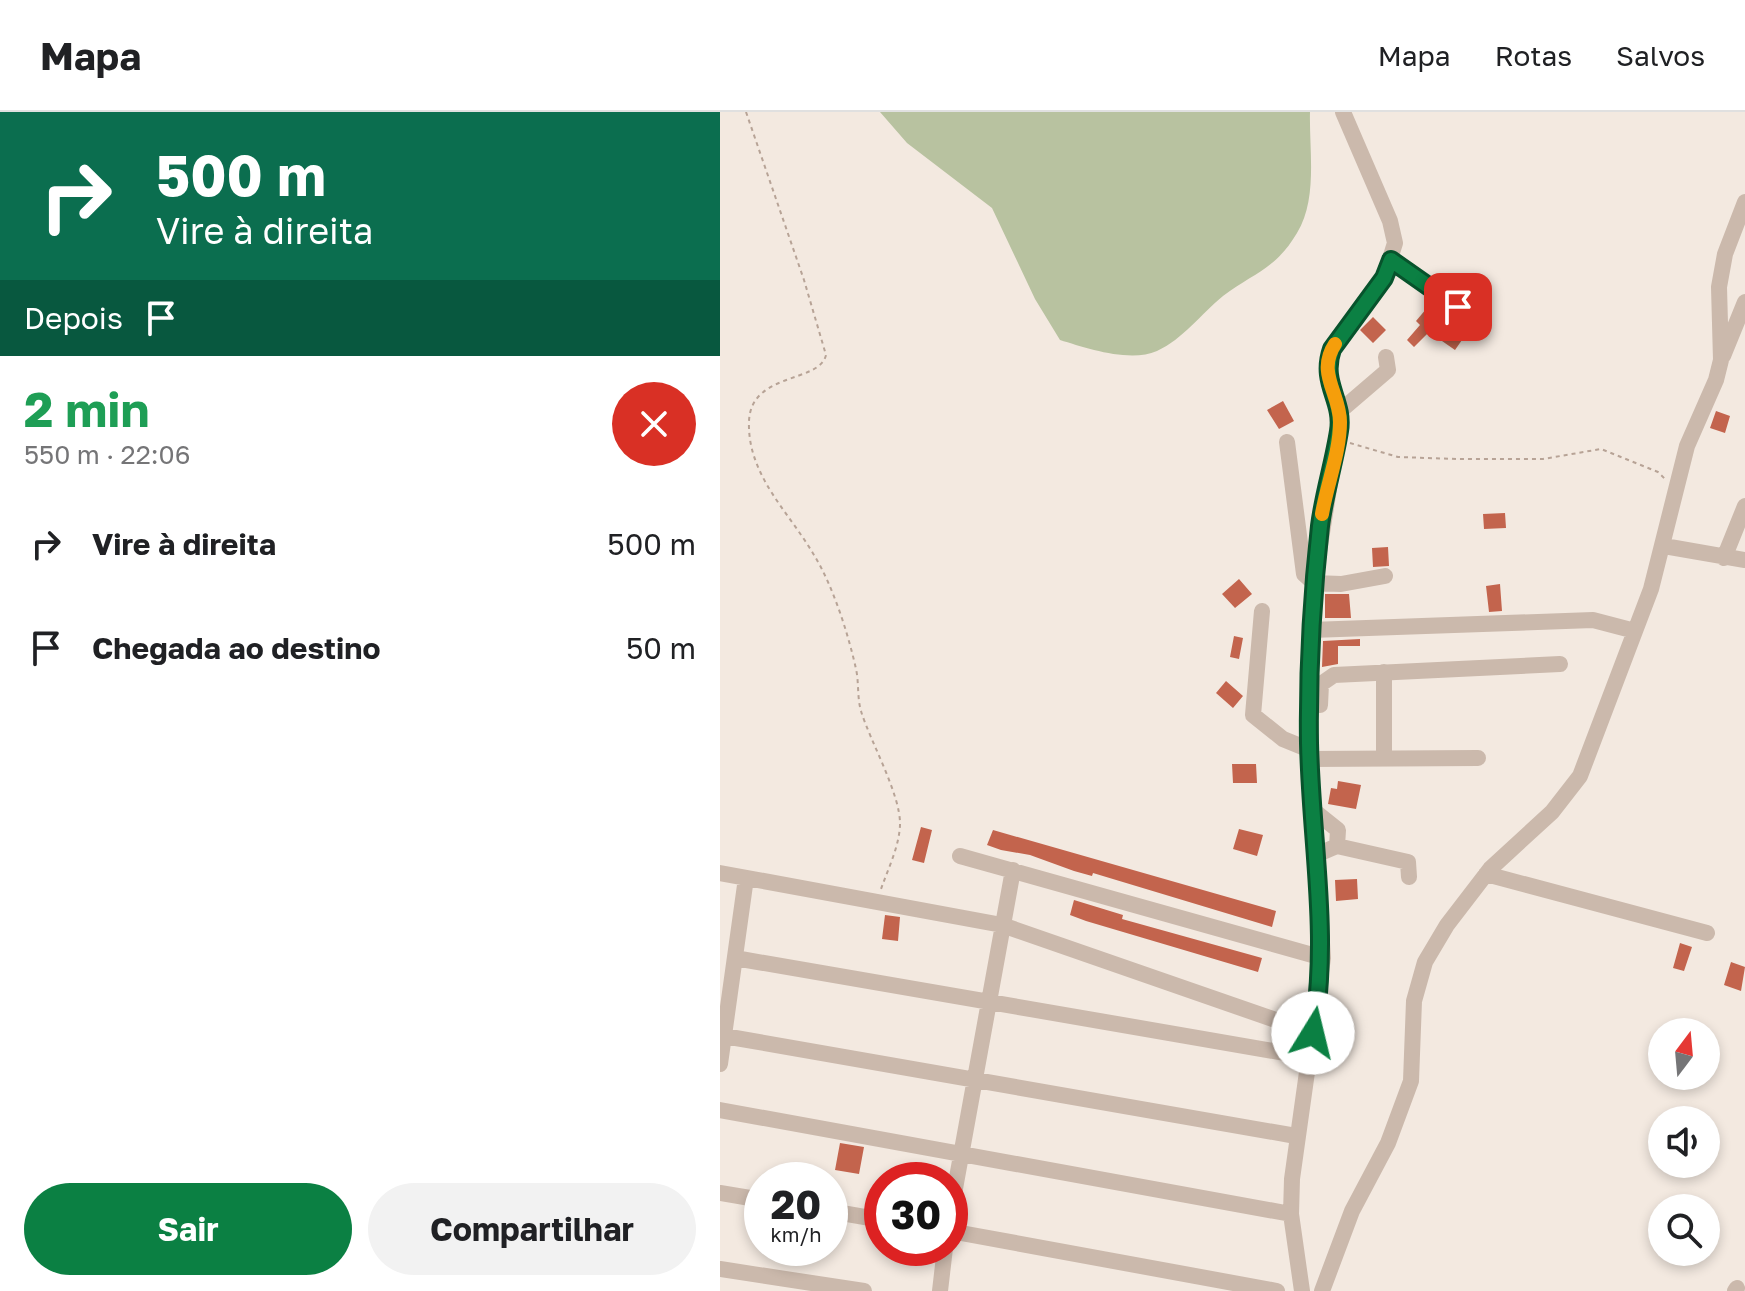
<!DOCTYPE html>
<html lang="pt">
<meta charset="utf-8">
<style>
:root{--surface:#fff;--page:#f2f2f2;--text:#202124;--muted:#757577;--line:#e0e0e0;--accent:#0b8043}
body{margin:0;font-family:"Golos Text",sans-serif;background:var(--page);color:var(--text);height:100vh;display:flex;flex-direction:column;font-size:30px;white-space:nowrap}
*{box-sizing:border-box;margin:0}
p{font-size:26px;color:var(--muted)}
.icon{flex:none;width:44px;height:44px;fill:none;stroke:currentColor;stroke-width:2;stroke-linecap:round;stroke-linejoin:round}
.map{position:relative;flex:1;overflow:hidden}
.sheet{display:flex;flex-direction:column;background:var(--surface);width:720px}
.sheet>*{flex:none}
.hud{background:#0b6e4f;color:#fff;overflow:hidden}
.needle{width:52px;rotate:16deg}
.controls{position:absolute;left:928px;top:906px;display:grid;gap:16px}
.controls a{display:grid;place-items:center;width:72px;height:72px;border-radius:50%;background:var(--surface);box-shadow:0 4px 12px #0003;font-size:40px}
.speed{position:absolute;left:24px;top:1050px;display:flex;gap:16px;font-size:40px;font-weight:700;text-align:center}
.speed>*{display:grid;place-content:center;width:104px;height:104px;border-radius:50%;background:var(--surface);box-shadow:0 4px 12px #0003;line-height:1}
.speed small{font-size:20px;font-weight:400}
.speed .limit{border:12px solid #d22;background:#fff;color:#111}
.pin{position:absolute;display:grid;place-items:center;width:68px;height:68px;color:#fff;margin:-34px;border-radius:16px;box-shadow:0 4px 12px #0006}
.me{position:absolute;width:88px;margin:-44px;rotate:9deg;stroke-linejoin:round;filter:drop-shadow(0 0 6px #0008)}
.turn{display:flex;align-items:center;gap:28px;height:168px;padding:0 24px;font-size:36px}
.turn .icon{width:104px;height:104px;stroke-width:2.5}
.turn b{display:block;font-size:56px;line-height:68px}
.then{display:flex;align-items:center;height:76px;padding:0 24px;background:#0003;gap:16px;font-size:30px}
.round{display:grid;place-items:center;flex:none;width:84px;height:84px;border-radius:42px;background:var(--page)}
.headline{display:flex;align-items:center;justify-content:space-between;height:136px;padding:0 24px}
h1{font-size:48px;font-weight:700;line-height:60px;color:#1e9e55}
.action{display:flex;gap:16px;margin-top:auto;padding:16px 24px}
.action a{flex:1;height:92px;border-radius:48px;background:var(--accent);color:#fff;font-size:32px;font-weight:700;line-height:92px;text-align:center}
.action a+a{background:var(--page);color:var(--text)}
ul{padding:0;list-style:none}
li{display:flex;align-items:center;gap:24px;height:104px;padding:0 24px}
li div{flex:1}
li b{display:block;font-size:30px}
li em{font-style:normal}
header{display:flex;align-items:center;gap:48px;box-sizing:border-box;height:112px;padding:0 40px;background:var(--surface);border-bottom:2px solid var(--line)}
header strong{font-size:38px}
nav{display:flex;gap:44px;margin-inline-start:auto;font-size:28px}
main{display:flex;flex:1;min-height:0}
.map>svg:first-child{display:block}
.green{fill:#b8c2a0}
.building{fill:#c3644d}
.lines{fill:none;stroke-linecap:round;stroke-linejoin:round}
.path{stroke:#b7a396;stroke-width:2;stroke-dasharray:4 4;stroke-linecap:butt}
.minor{stroke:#cbb9ac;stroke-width:16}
.route-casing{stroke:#07532c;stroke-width:20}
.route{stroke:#0b8043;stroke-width:14}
.slow{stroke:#f59e0b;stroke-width:14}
</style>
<header>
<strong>Mapa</strong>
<nav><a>Mapa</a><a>Rotas</a><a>Salvos</a></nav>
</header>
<main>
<section class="sheet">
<div class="hud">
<div class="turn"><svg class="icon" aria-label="right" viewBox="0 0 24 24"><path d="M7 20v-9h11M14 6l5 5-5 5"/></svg><div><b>500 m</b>Vire à direita</div></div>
<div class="then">Depois<svg class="icon" aria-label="arrive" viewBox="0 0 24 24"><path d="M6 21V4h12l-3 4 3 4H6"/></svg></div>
</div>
<div class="headline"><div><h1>2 min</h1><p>550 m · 22:06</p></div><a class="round" style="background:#d93025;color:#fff"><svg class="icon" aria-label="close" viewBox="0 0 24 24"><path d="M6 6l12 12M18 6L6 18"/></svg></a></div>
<ul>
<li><svg class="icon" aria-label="right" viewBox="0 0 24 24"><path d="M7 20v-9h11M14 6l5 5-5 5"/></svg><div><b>Vire à direita</b></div><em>500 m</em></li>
<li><svg class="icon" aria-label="arrive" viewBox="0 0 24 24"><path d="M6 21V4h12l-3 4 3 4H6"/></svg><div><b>Chegada ao destino</b></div><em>50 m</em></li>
</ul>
<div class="action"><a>Sair</a><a>Compartilhar</a></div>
</section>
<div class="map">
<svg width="1025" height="1179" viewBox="0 0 1025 1179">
<rect width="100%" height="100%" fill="#f3e9e0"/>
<path class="green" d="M160,0H590C589,38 598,87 577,121C555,158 533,161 503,184C481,202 463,227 437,239C410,251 366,236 340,228L315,187L272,96L187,31Z"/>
<path class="building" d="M712,190L737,210L739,207L751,215L735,238L709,220L694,235L687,228L700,213L696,209Z
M653,205L666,218L653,231L640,218Z
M563,289L574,309L559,317L547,298Z
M996,299L1010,304L1005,321L990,316Z
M785,401L786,416L764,417L763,402Z
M668,435L669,454L653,455L652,436Z
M519,467L532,482L515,496L502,482Z
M780,472L782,499L769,500L766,474Z
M605,482H629L631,506H605Z
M514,524L523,526L519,547L510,545Z
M640,527V534H618V552L602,555L603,529Z
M506,569L523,584L513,596L496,581Z
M512,652H536L537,671H513Z
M618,669L641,673L636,697L608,692L611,676L617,677Z
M201,715L212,718L204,751L192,748Z
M519,717L543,723L537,744L513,737Z
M273,718L556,799L552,815L373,761L372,764L354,759L310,743L281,738L267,733Z
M637,767L638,787L616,789L615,768Z
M354,788L403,803L402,807L542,846L538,860L366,809L350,803Z
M165,803L180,805L178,829L162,827Z
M960,831L972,835L964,859L953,856Z
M1011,850L1025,855L1021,879L1004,873Z
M120,1031L144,1035L139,1062L115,1058Z"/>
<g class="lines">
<path class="path" d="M26,0L84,168L106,243C100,271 31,260 29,309C27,363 69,400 94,443C113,474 128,521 136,557C139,570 137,585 141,599C150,629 181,683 180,713C179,735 168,757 161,777
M630,331L678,345L736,347H823L881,337L938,360L945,367"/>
<path class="minor" d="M671,148L738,195
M1003,244L1025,190
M619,300L668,258L666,245
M567,330L584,462L594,471L621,472L665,464
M944,434L1025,448
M1004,446L1025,394
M542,499L533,603L563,627L590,638
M591,518L873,508L915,519
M664,560V647
M600,593L601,572L614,563L840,552
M590,647L758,646
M593,698L618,718L617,734
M596,743L617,734L688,750L689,765
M240,744L603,846
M0,761L282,813L593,921
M766,762L987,821
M15,846L588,945
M4,924L576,1024
M0,952L26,766
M0,998L571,1102
M0,1081L42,1088
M110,1099L162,1108
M230,1104L293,758
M230,1119L557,1179
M0,1157L144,1179
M220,1179L225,1136
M582,1179L571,1102L572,1067L603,846L589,633L594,471L620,308L607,259L612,237L664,166L675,131L670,109L623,0
M602,1179L632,1099L668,1031L691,969L694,889L705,850L727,813L770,757L832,700L860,664L931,477L967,334L996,268L1001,248L999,175L1005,142L1025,90
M1015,1179L1017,1176"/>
</g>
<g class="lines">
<g class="route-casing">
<path id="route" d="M593,921C610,822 591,730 589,631C588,559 592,486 600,414C604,382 614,351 619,319C624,288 600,272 612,237L664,166L671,148L738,195"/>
</g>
<use href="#route" class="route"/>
<path class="slow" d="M602,402C607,372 620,340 620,310C620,281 596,261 615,232"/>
</g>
</svg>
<div class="controls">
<a><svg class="needle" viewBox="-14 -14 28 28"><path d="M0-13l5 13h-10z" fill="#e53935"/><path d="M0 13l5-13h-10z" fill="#757577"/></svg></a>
<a><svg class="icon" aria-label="sound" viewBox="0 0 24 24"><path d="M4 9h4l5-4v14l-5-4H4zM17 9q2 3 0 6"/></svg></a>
<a><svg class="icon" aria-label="search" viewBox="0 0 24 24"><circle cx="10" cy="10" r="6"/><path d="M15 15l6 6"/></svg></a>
</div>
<div class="speed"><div>20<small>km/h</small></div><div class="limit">30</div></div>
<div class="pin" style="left:738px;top:195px;background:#d93025"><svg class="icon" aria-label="arrive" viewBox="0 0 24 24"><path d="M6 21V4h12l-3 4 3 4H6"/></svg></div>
<svg class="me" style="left:593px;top:921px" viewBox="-20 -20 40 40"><circle r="19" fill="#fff"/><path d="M0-13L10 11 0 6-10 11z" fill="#0b8043"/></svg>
</div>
</main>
